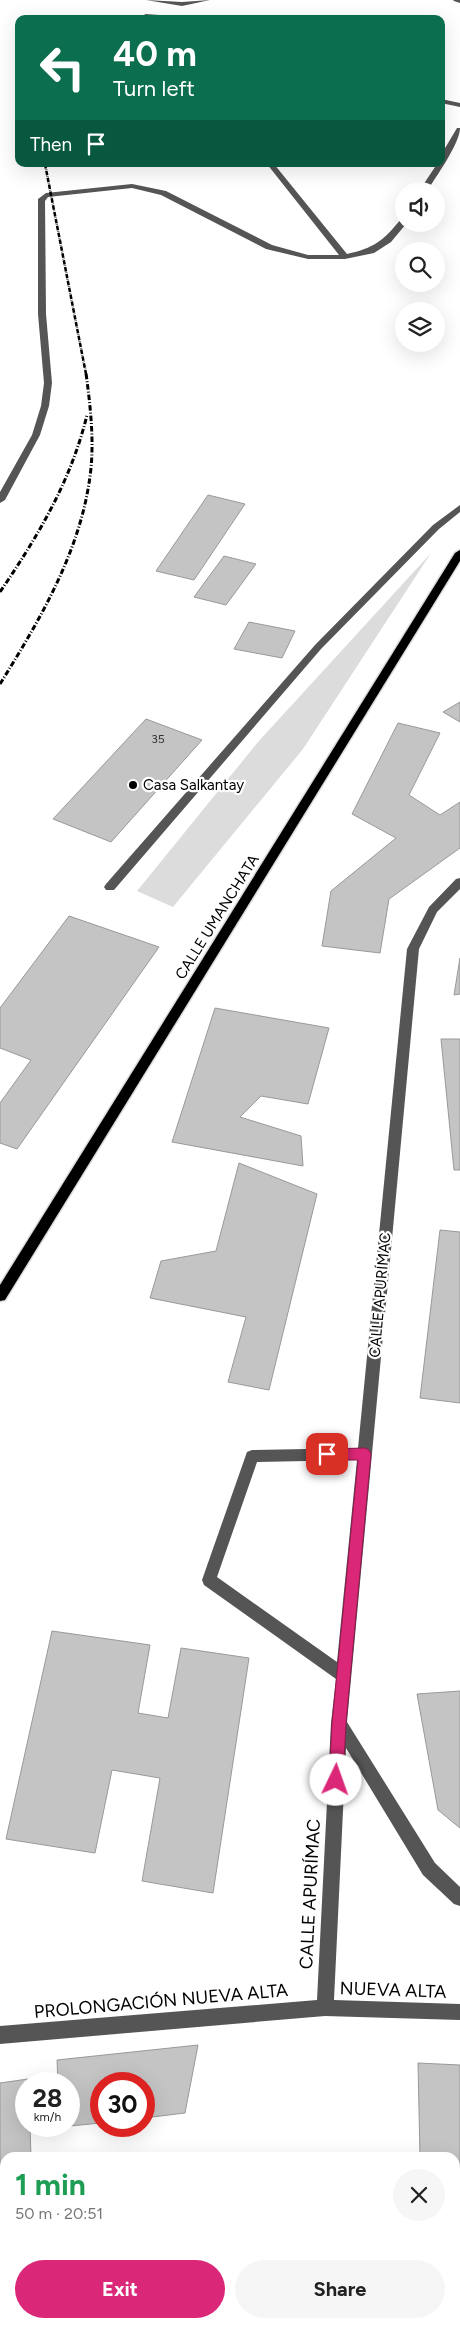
<!DOCTYPE html>
<meta charset="utf-8">
<style>
:root{--surface:#fff;--page:#f6f6f6;--text:#222;--muted:#767676;--accent:#db2777}
body{margin:0;font-family:Figtree,sans-serif;background:var(--page);color:var(--text);height:100vh;display:flex;flex-direction:column;font-size:19px;white-space:nowrap}
*{box-sizing:border-box;margin:0}
p{font-size:16px;color:var(--muted)}
.icon{flex:none;width:28px;height:28px;fill:none;stroke:currentColor;stroke-width:2;stroke-linecap:round;stroke-linejoin:round}
.map{position:relative;flex:1;overflow:hidden}
.sheet{position:absolute;left:0px;top:2152px;width:460px;height:176px;display:flex;flex-direction:column;background:var(--surface);border-radius:15px 15px 0 0;box-shadow:0 5px 20px #0002}
.sheet>*{flex:none}
.top-card{position:absolute;left:15px;top:15px;width:430px;height:152px;border-radius:10px;box-shadow:0 5px 20px #0002;background:#0b6e4f;color:#fff;overflow:hidden}
.controls{position:absolute;left:395px;top:182px;display:grid;gap:10px}
.controls a{display:grid;place-items:center;width:50px;height:50px;border-radius:50%;background:var(--surface);box-shadow:0 5px 20px #0002;font-size:25px}
.speed{position:absolute;left:15px;top:2072px;display:flex;gap:10px;font-size:25px;font-weight:700;text-align:center}
.speed>*{display:grid;place-content:center;width:65px;height:65px;border-radius:50%;background:var(--surface);box-shadow:0 5px 20px #0002;line-height:1}
.speed small{font-size:12px;font-weight:400}
.speed .limit{border:8px solid #d22;background:#fff;color:#111}
.pin{position:absolute;display:grid;place-items:center;width:42px;height:42px;color:#fff;margin:-21px;border-radius:10px;box-shadow:0 2px 8px #0006}
.me{position:absolute;width:55px;margin:-28px;rotate:3deg;stroke-linejoin:round;filter:drop-shadow(0 0 4px #0008)}
.turn{display:flex;align-items:center;gap:18px;height:105px;padding:0 15px;font-size:22px}
.turn .icon{width:65px;height:65px;stroke-width:2.5}
.turn b{display:block;font-size:35px;line-height:42px}
.then{display:flex;align-items:center;height:48px;padding:0 15px;background:#0003;gap:10px;font-size:19px}
.round{display:grid;place-items:center;flex:none;width:52px;height:52px;border-radius:26px;background:var(--page)}
.head{display:flex;align-items:center;justify-content:space-between;height:85px;padding:0 15px}
h1{font-size:30px;font-weight:700;line-height:38px;color:#1e9e55}
.action{display:flex;gap:10px;margin-top:auto;padding:10px 15px}
.action a{flex:1;height:58px;border-radius:30px;background:var(--accent);color:#fff;font-size:20px;font-weight:700;line-height:58px;text-align:center}
.action a+a{background:var(--page);color:var(--text)}
.map>svg:first-child{display:block}
.green{fill:#dcdcdc}
.building{fill:#c4c4c4;stroke:#999}
.lines{fill:none;stroke-linecap:round;stroke-linejoin:round}
.major-casing{stroke:#dbdbdb;stroke-width:3}
.minor{fill:#555;fill-rule:evenodd}
.major{fill:#000;fill-rule:evenodd}
.rail-far1{stroke:#000;stroke-width:2.5;stroke-dasharray:4.5 1 0.5 1;stroke-linecap:butt}
.rail{stroke:#000;stroke-width:3;stroke-dasharray:5.5 2 1 2;stroke-linecap:butt}
.route{fill:#db2777;stroke:#8e194d}
.poi-dot{fill:#000;stroke:#fff;stroke-width:2}
.labels{text-anchor:middle;stroke-width:4.5;stroke-linejoin:round;paint-order:stroke}
.number-label{font-size:12px;fill:#313131}
.poi-label{font-size:15px;fill:#000;stroke:#fff;text-anchor:start}
.street-label{font-size:15px;fill:#000;stroke:#fff}
.near-street-label{font-size:18px;fill:#000;stroke:#fff}
</style>
<div class="map">
<svg width="460" height="2328" viewBox="0 0 460 2328">
<rect width="100%" height="100%" fill="#fff"/>
<path class="green" d="M431,553L303,749L173,907L137,891L258,742Z"/>
<path class="building" d="M208,495L245,504L194,580L156,571Z
M224,556L256,564L226,605L194,597Z
M249,622L295,631L282,658L234,649Z
M460,702V722L443,712Z
M146,719L202,740L111,842L53,819Z
M398,723L440,733L409,795L440,815L460,802V848L389,899L380,953L322,946L331,891L396,838L352,814Z
M69,916L159,947L17,1149L0,1143V1103L31,1060L0,1048V1008Z
M460,958V994L454,995Z
M215,1008L329,1028L308,1104L261,1096L240,1117L301,1136L303,1166L172,1142Z
M441,1039H460V1170H454Z
M239,1163L317,1194L269,1390L228,1382L246,1317L150,1298L161,1261L216,1251Z
M440,1230L460,1232V1403L420,1398Z
M52,1631L150,1645L138,1713L168,1718L181,1648L249,1658L213,1893L142,1881L160,1778L112,1770L95,1853L6,1839Z
M460,1691V1828L438,1810L417,1694Z
M198,2045L185,2113L144,2118V2084H101V2123L59,2127L69,2126V2084H58L57,2060Z
M418,2063L460,2065V2328H423V2324H455V2158H420Z
M28,2079L26,2126H30L31,2158H5V2214H0V2083Z"/>
<g class="lines">
<g class="major-casing">
<path id="major" d="M460,550V561L5,1300L0,1301V1285L455,553Z"/>
</g>
<path class="minor" d="M146,0L182,2L210,0L182,6Z
M453,0H460V3L454,1Z
M145,14L189,17L192,19L143,17Z
M441,99L460,103V107L441,103Z
M457,128H460C460,143 436,177 427,191H419L437,164H441V155Z
M267,164H274L347,254C374,248 383,241 401,219H404V224H406L391,242L374,253L345,259H308L266,249L161,195L132,188L48,197L45,201L46,314L52,383L49,406L40,435L5,500L0,503V492L32,435L41,406L44,383L38,314V199L46,193L132,184L166,191L272,245L308,255H339Z
M460,505V512L439,529L321,649L114,890H106L104,887L106,884L315,645L433,525Z
M460,878V889L437,912L419,949L347,1722L435,1863L460,1887V1906L454,1904L423,1875L346,1748L334,2000L460,2004V2020L325,2016L0,2044V2026L317,2000L331,1723L336,1679L204,1585L202,1580L247,1452L252,1450L358,1448L407,949L429,907L456,879ZM357,1460L337,1662L217,1577L257,1462Z"/>
<use href="#major" class="major"/>
<path class="rail-far1" d="M45,164L86,374"/>
<path class="rail" d="M0,592C38,536 71,481 87,415
M0,684C41,618 83,547 91,468C94,436 90,404 86,373"/>
</g>
<path class="route" d="M365,1448L369,1450L371,1454L346,1723L343,1780L341,1785L336,1787L331,1785L329,1780L332,1723L358,1460H327L322,1458L321,1454L322,1451L327,1449Z"/>
<circle class="poi-dot" cx="133" cy="785" r="5"/>
<g class="labels">
<g class="number-label">
<text x="158" y="743">35</text>
</g>
<g class="poi-label">
<text x="143" y="790">Casa Salkantay</text>
</g>
<g class="street-label">
<text transform="translate(217 917) rotate(-58)" y="5">CALLE UMANCHATA</text>
<text transform="translate(380 1295) rotate(-85)" y="5">CALLE APURÍMAC</text>
</g>
<g class="near-street-label">
<text transform="translate(310 1894) rotate(-87)" y="6">CALLE APURÍMAC</text>
<text transform="translate(393 1990) rotate(2)" y="6">NUEVA ALTA</text>
<text transform="translate(161 2001) rotate(-5)" y="6">PROLONGACIÓN NUEVA ALTA</text>
</g>
</g>
</svg>
<div class="controls">
<a><svg class="icon" aria-label="sound" viewBox="0 0 24 24"><path d="M4 9h4l5-4v14l-5-4H4zM17 9q2 3 0 6"/></svg></a>
<a><svg class="icon" aria-label="search" viewBox="0 0 24 24"><circle cx="10" cy="10" r="6"/><path d="M15 15l6 6"/></svg></a>
<a><svg class="icon" aria-label="layers" viewBox="0 0 24 24"><path d="M12 4l9 5-9 5-9-5zM3 14l9 5 9-5"/></svg></a>
</div>
<div class="speed"><div>28<small>km/h</small></div><div class="limit">30</div></div>
<div class="pin" style="left:327px;top:1454px;background:#d93025"><svg class="icon" aria-label="arrive" viewBox="0 0 24 24"><path d="M6 21V4h12l-3 4 3 4H6"/></svg></div>
<svg class="me" style="left:336px;top:1780px" viewBox="-20 -20 40 40"><circle r="19" fill="#fff"/><path d="M0-13L10 11 0 6-10 11z" fill="#db2777"/></svg>
<div class="top-card">
<div class="turn"><svg class="icon" aria-label="left" viewBox="0 0 24 24"><path d="M17 20v-9H6M10 6l-5 5 5 5"/></svg><div><b>40 m</b>Turn left</div></div>
<div class="then">Then<svg class="icon" aria-label="arrive" viewBox="0 0 24 24"><path d="M6 21V4h12l-3 4 3 4H6"/></svg></div>
</div>
<section class="sheet">
<div class="head"><div><h1>1 min</h1><p>50 m · 20:51</p></div><a class="round"><svg class="icon" aria-label="close" viewBox="0 0 24 24"><path d="M6 6l12 12M18 6L6 18"/></svg></a></div>
<div class="action"><a>Exit</a><a>Share</a></div>
</section>
</div>
